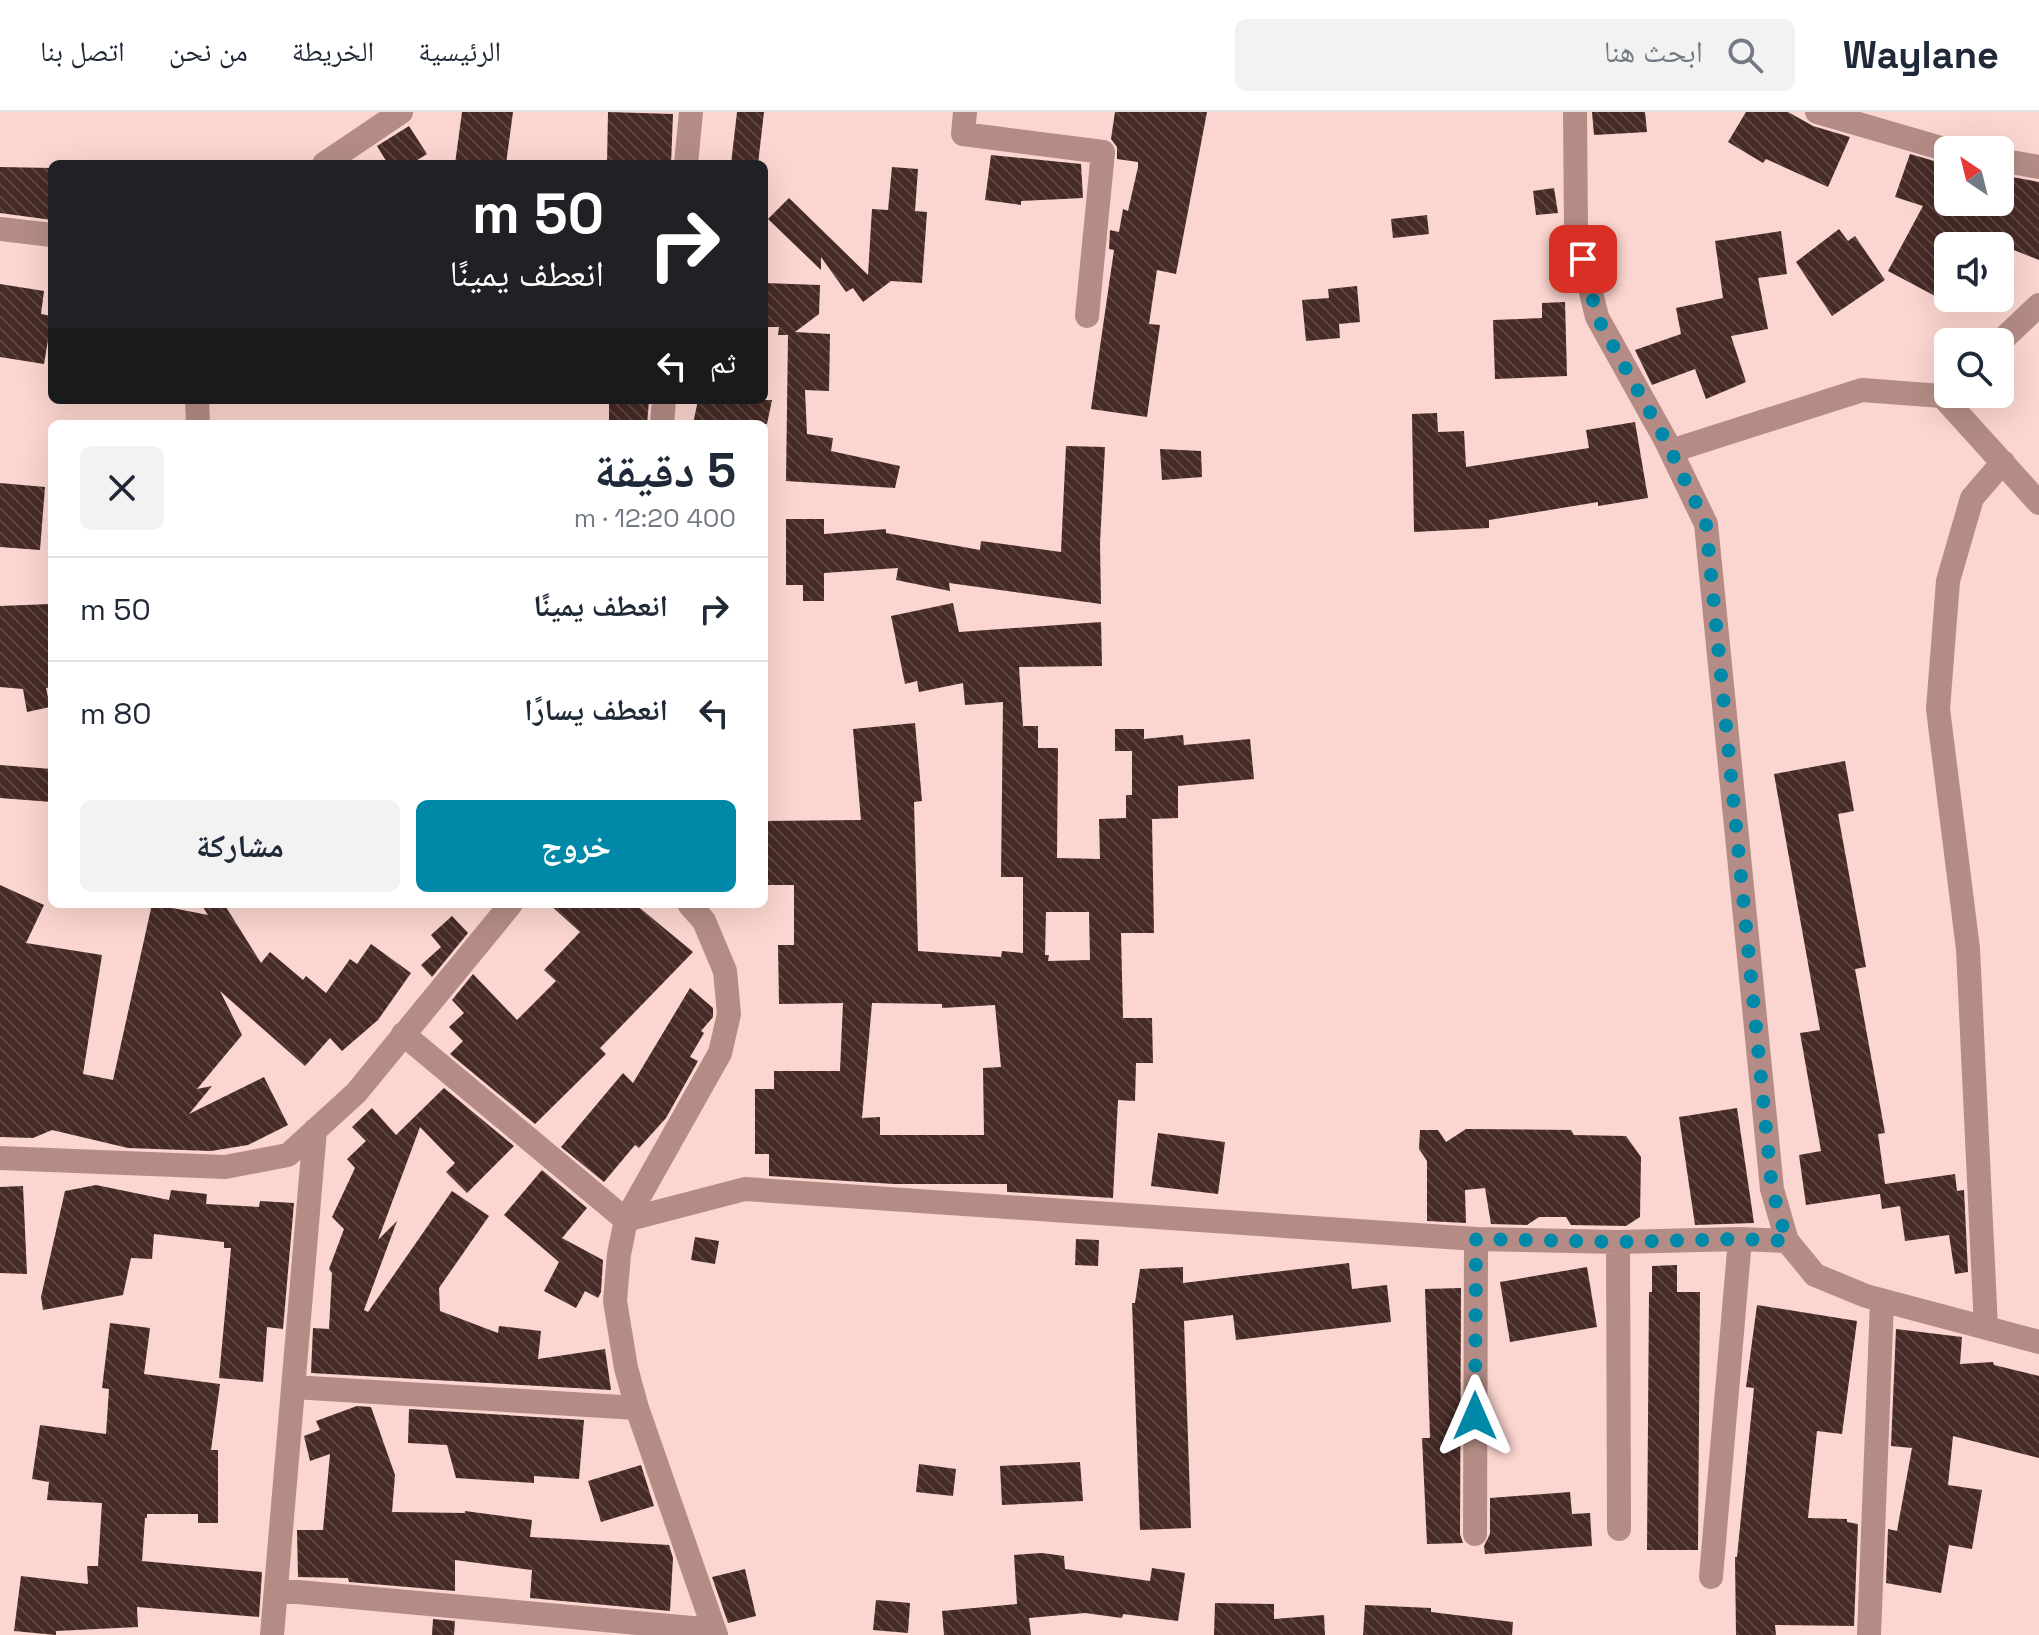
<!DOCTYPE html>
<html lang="ar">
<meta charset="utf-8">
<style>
:root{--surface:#fff;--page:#f2f2f3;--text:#1f2937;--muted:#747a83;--line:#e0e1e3;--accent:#0088a8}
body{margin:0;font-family:"Space Grotesk","Noto Naskh Arabic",sans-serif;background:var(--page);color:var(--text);direction:rtl;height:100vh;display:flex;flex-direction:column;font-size:30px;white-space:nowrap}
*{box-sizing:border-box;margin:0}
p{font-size:26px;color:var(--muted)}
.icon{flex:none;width:44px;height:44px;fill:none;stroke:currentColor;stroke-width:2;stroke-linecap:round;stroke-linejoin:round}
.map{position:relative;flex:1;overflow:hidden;direction:ltr}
.side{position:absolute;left:48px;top:308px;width:720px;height:488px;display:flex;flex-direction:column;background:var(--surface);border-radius:12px;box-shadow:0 8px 32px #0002;direction:rtl}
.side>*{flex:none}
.top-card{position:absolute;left:48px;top:48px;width:720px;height:244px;border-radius:12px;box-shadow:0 8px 32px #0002;direction:rtl;background:#202124;color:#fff;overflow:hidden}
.needle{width:52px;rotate:325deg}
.controls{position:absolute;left:1934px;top:24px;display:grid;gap:16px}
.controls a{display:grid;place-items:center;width:80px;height:80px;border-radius:12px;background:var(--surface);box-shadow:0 8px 32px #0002;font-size:40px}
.pin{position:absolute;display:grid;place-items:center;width:68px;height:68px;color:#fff;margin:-34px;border-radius:16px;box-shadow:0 4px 12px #0006}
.me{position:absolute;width:88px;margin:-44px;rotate:0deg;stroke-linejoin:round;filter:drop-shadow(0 0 6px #0008)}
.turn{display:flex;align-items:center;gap:28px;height:168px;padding:0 32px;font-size:36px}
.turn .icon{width:104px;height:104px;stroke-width:2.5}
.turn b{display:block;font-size:56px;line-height:68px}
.then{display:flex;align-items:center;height:76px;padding:0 32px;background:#0003;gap:16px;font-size:30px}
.round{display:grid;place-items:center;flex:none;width:84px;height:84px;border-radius:12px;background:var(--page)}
.head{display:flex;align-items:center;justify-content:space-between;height:136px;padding:0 32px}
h1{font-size:48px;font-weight:700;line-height:60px}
.action{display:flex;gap:16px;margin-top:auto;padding:16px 32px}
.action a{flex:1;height:92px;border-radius:12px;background:var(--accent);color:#fff;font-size:32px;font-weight:700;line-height:92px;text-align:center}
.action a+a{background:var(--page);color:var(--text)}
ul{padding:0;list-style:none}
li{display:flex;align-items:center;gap:24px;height:104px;padding:0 32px;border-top:2px solid var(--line)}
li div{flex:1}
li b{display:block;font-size:30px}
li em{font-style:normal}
header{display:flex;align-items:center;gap:48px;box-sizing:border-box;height:112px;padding:0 40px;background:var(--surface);border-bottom:2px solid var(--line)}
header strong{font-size:38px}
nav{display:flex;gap:44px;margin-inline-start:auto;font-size:28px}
.search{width:560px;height:72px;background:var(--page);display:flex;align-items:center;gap:20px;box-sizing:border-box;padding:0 28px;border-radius:12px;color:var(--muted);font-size:30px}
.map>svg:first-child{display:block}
.building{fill:url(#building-back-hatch);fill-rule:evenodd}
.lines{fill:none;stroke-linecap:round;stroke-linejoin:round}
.minor{stroke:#b48c85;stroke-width:24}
.route{stroke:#0088a8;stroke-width:14;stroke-dasharray:0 25.2}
</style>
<header>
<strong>Waylane</strong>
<div class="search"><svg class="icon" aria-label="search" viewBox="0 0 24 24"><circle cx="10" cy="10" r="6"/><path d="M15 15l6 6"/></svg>ابحث هنا</div>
<nav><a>الرئيسية</a><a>الخريطة</a><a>من نحن</a><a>اتصل بنا</a></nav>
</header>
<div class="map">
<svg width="2039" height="1523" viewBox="0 0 2039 1523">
<defs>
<pattern id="building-back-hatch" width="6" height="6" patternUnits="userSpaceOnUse" patternTransform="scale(2)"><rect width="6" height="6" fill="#462a25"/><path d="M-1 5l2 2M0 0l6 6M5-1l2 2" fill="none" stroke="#5d4642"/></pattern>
</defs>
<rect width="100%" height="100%" fill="#fbd5cf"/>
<path class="building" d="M462,0H513L506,52H455Z
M608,0L673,2L671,52L607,51Z
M737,0H764L758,52H731Z
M1115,0H1207L1176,162L1157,158L1149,212L1160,213L1147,305L1091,297L1114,138L1109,137L1110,118L1119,120L1123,97L1128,99L1138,55V50L1117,47V35L1111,27Z
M1592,0H1645L1647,20L1594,23Z
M1746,0H1788L1813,14L1850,25L1828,75L1766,47L1763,51L1728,30Z
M409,14L427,42L411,52H388L377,34Z
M1910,42L1948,53V90H2003L2012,65L2039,70V148L1971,121L1964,134H1948V165L1937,185L1888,159L1923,94L1895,85Z
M991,43L1081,52L1083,86L1021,89V93L985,88Z
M0,55L52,56V108L0,101Z
M892,55L918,57L915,99L927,100L922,171L891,169L863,190L853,176L846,180L821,145V158L768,107L789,86L868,163L872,97L888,98Z
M1554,76L1558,101L1536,103L1533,79Z
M1427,103L1429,122L1393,126L1391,107Z
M1839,117L1848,129L1855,124L1885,168L1832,204L1796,150Z
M1781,119L1787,162L1758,166L1768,217L1731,224L1746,270L1706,287L1695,257L1652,273L1635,238L1681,222L1676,196L1723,186L1715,129Z
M764,171L820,173L819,202L795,220L830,222L829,279L805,278L807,322L833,326L831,339L900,354L895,376L786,369L788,223H778L779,215H764Z
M0,172L44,179L41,202L52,204L44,252L0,245Z
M1357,174L1360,210L1339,212L1340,226L1306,229L1302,188L1329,186L1328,177Z
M1565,190L1567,264L1495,267L1493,208L1542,206V191Z
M609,288H649L647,312H609Z
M698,288H772L767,312H693Z
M1437,301L1438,320L1464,319L1466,355L1589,336L1586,318L1635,310L1648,386L1598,394V390L1489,408V416L1414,420L1412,302Z
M1066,334L1105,335L1100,431L1101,492L949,471L950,479L896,468L898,456L824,461V489H803V473H786V407H824V422L886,417V421L980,438L981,429L1061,440Z
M1160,337L1201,339L1202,365L1162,368Z
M0,371L45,375L40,438L0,435Z
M953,491L959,520L1101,510L1102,554L1019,555L1023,614H1038V636H1058L1057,746L1100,747L1099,707L1126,706V683H1132V639H1115V617H1144V627L1183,623L1184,633L1250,627L1254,667L1178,674V706L1152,707L1154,821H1121L1123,906H1152L1153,951H1136L1135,989L1118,988L1113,1086L1007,1080V1072H894L769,1064V1042H755V977H774V959H840L843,891L779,892L778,833H794V773H764V709L861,708L853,617L915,611L922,689L914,690L918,839L1001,845L1002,839L1023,841V765H1001L1003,590L965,593L963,571L919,580L917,569L905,572L891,504ZM1046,800H1089L1090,848L1048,849L1049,843H1045ZM872,891L942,892V896L995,893L1001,955L983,956L984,1023H880V1005L862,1006Z
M50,492L52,576H46L50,595L27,600L23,577L0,575V494Z
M1845,649L1854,699L1838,702L1866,855L1855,857L1885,1021L1878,1022L1885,1072L1955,1062L1957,1079L1964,1078L1968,1160L1955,1162L1949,1123L1905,1129L1900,1094L1882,1097L1880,1082L1806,1093L1799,1043L1821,1039L1800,921L1820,918L1774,662Z
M0,653L52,657V690L0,686Z
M0,773L44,793L26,831L102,843L83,962L113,968L152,792L208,803L201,792H224L261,851L270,840L303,868L306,864L326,881L350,847L357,852L371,832L411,861L378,908L342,939L330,926L305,954L220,879L242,923L197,977L212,974L189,1002L264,965L288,1013L248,1033L211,1039L128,1036L52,1018L33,1026L0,1025Z
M549,792H635L693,840L600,936L606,942L535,1012L450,942L463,929L449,915L464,901L452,888L473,862L517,908L556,869L544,858L580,820Z
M452,804L468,821L432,865L421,853L441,835L431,823Z
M690,876L713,896V905L701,919L704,921L690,945L698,949L666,1006L639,1036L635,1033L604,1070L561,1035L623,961L633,971Z
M444,976L514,1034L467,1081L446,1060L455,1051L420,1015L378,1128L397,1109L364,1198L368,1200L452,1079L489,1104L439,1176L440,1199L498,1221L499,1214L541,1219L538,1247L605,1237L611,1278L311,1261L313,1216L329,1217L332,1161L329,1157L344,1117L332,1105L355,1056L347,1047L366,1029L352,1015L372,996L396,1023Z
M1737,996L1754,1111L1695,1113L1679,1005Z
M1466,1017L1571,1018L1574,1023L1626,1024L1641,1045L1640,1105L1626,1114L1571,1113L1566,1105H1539L1527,1113L1491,1112L1485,1076L1465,1078L1466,1111L1427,1109V1049L1419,1037L1420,1018H1438L1446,1030Z
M1158,1021L1225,1030L1218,1082L1151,1074Z
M542,1058L587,1096L562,1126L603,1148L601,1180L598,1186L585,1179L576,1196L544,1179L559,1150L504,1103Z
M96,1073L169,1088L171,1078L207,1082L206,1092L259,1095L260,1089L294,1091L283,1217L267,1215L263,1270L219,1266L231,1136H224V1130L154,1122L152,1147L131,1146L123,1183L43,1198L41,1185L65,1079Z
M23,1074L27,1162L0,1161V1075Z
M695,1125L719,1129L715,1152L691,1148Z
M1076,1127L1099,1128L1098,1154L1075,1153Z
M1349,1151L1352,1177L1387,1173L1391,1210L1236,1228L1233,1203L1184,1209L1191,1416L1140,1418L1132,1191H1135L1140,1157L1183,1155V1171Z
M1677,1153V1180H1700L1698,1438H1647L1649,1180H1652V1154Z
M1587,1155L1597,1215L1510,1230L1500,1170Z
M1461,1176L1460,1422L1463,1431L1427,1432L1422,1326H1430L1425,1177Z
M1757,1193L1857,1209L1842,1322L1817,1319L1808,1406L1847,1407V1410L1858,1412L1854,1514L1775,1513L1776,1523H1736L1735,1445H1737L1754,1276L1746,1275Z
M110,1211L150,1216L144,1262L220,1272L211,1338H218V1411H198V1402H147V1406H145L142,1449L262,1460L259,1505L137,1495L138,1515L56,1519V1523L14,1519L21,1464L88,1472L87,1454H98L102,1391L47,1388L49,1370L32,1367L40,1313L106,1322L109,1277L102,1276Z
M1896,1217L1962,1225L1960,1252L1993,1250L1994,1253L2039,1264V1346L1953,1324L1948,1373L1982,1378L1972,1437L1949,1433L1941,1481L1886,1471L1888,1417L1897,1419L1912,1336L1891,1334Z
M357,1294L371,1295L395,1363L392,1400L465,1401V1399L532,1408L530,1425L669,1433L673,1446L670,1499L530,1486L532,1458L455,1448V1479L349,1470L348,1466L298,1465L297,1418H323L330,1342L310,1349L304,1324L320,1318L316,1309Z
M409,1297L584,1308L579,1367L534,1364V1371L456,1366L447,1333L408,1331Z
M1080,1350L1083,1389L1002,1393L1000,1354Z
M919,1352L956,1357L953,1384L916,1380Z
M641,1353L654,1394L601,1410L588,1369Z
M1570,1380L1572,1402L1590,1401L1592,1434L1485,1442L1484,1434L1490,1422V1386Z
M1042,1441L1064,1444L1065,1457L1150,1469L1152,1456L1185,1461L1178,1509L1123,1502L1122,1506L1085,1501L1029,1506L1031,1523H944L942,1499L1017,1492L1014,1443Z
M745,1457L756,1504L728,1511L712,1465Z
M876,1488L910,1491L908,1521L873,1518Z
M1215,1491L1274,1492V1507L1324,1503L1325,1523H1214Z
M1365,1493L1431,1496V1500L1513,1510L1512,1523H1363Z
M433,1507L455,1509L454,1523H432Z"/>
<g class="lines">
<path class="minor" d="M965,0L963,22L1103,40L1087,204
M1575,0L1576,118L1597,205L1666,329L1706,412L1772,1077L1787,1129L1815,1163L1866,1184L2039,1230
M1817,0L1948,38
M2000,48L2039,55
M324,52L401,0
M686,52L691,0
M0,117L52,123
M2000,230L2039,193
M1942,284L2039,391
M197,288L198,312
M662,312L664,288
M1671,339L1862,278L1942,284L1948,279
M689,792L704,809L725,859L729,902L720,941L626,1108L619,1142L615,1189L626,1256L637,1296L716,1523
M403,922L626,1108L745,1077L1476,1127L1618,1130L1740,1127L1787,1129
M0,1046L225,1055L288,1043L356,981L511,792
M1618,1130L1619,1417
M1986,1216L1968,837L1938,597L1948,469L1972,386L2003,350
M293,1275L637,1296
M1475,1422L1476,1127
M1711,1465L1740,1127
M276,1478L714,1518
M272,1523L315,1018
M1869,1523L1882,1189"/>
</g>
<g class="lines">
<path class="route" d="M1475,1304L1476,1127L1618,1130L1740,1127L1787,1129L1772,1077L1706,412L1666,329L1597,205L1583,147"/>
</g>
</svg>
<div class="controls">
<a><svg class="needle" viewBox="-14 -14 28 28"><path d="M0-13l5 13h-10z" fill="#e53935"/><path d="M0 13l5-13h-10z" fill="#747a83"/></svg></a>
<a><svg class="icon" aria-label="sound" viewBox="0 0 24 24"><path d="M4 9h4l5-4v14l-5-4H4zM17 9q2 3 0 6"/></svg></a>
<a><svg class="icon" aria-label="search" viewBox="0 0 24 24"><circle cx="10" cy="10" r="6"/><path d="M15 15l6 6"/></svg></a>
</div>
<div class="pin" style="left:1583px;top:147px;background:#d93025"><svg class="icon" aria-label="arrive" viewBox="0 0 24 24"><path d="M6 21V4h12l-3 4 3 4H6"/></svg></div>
<svg class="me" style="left:1475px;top:1304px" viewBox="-20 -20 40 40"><path d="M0-17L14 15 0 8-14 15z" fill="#0088a8" stroke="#fff" stroke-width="4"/></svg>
<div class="top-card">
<div class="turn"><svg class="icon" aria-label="right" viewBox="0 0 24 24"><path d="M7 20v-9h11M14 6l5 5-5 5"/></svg><div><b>50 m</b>انعطف يمينًا</div></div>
<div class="then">ثم<svg class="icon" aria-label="left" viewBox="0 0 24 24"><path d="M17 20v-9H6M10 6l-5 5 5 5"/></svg></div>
</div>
<section class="side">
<div class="head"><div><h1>5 دقيقة</h1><p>400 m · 12:20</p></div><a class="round"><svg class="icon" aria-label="close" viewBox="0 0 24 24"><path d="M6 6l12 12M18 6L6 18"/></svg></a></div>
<ul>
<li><svg class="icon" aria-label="right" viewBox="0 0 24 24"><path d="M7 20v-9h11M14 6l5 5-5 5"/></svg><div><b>انعطف يمينًا</b></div><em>50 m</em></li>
<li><svg class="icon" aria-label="left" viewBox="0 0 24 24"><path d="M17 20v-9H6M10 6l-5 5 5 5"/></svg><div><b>انعطف يسارًا</b></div><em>80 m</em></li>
</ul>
<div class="action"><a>خروج</a><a>مشاركة</a></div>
</section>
</div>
